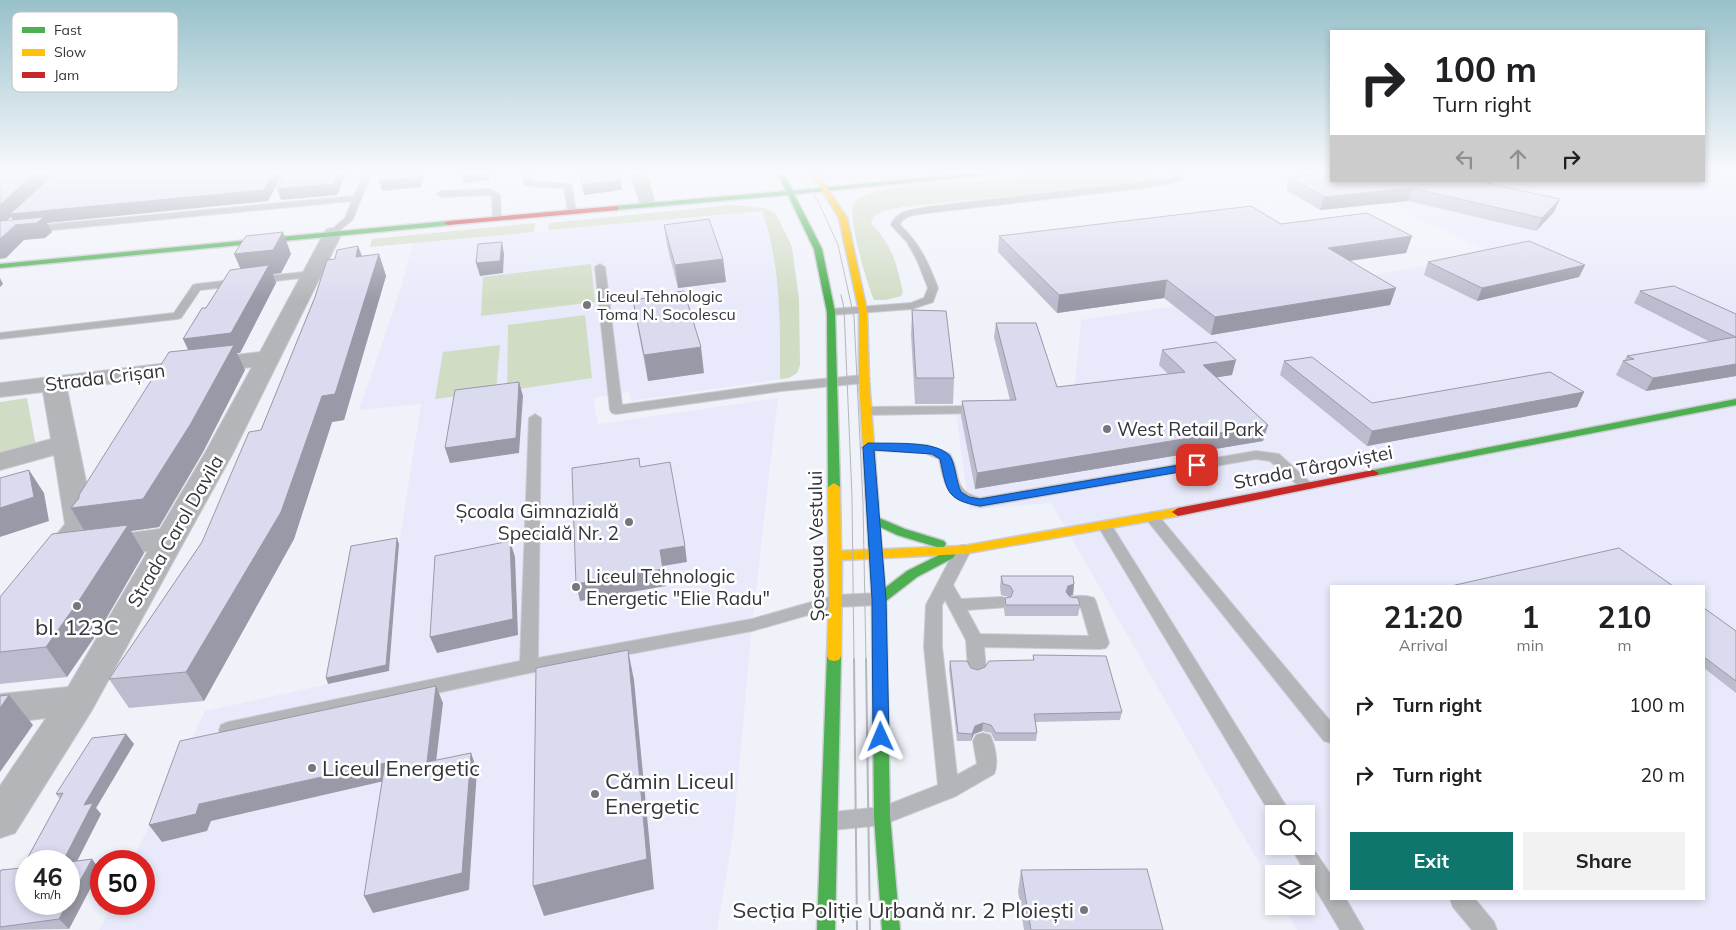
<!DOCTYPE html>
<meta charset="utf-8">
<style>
:root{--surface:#fff;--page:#f2f2f2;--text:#202124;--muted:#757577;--accent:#0f766e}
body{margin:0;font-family:Mulish,sans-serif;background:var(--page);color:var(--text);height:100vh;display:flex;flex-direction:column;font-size:19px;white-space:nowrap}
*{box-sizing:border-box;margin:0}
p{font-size:16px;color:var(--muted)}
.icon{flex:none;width:28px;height:28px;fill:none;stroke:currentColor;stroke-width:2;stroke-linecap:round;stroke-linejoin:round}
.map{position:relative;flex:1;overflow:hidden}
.sheet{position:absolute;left:1330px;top:585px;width:375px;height:315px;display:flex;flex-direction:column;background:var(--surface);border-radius:0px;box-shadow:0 2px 8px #0003}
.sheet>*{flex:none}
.banner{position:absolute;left:1330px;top:30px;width:375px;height:152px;border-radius:0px;box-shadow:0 2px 8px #0003;background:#fff;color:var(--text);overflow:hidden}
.controls{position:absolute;left:1265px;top:805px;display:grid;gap:10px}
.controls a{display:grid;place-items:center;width:50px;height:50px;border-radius:0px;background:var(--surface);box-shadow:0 2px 8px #0003;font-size:25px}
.speed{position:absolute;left:15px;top:850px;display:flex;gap:10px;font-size:25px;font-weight:700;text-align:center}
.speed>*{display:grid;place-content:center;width:65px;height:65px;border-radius:50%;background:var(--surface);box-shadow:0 2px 8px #0003;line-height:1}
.speed small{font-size:12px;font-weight:400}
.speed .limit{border:8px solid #d22;background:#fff;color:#111}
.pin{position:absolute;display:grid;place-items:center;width:42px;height:42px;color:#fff;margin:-21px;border-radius:10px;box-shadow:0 2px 8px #0006}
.me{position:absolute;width:55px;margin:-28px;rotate:359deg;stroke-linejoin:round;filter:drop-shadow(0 0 4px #0008)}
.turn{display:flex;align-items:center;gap:18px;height:105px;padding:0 20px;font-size:22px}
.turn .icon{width:65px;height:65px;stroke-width:2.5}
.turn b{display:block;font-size:35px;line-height:42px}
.lanes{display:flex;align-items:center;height:48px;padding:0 20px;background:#0003;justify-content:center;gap:25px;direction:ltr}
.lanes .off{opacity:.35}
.eta{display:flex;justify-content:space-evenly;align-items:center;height:85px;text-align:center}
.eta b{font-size:30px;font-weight:700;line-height:35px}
.primary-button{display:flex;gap:10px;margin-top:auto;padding:10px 20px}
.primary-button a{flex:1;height:58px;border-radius:0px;background:var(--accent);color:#fff;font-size:20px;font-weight:700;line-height:58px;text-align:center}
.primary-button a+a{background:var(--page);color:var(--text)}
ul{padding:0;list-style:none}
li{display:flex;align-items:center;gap:15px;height:70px;padding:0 20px}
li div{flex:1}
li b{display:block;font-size:19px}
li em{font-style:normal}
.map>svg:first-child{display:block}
.built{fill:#e8eafb;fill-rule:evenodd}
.green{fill:#d1dcc5}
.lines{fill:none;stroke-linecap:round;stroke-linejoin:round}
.lane-casing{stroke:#cbcdd3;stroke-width:2}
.street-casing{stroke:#cbcdd3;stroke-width:2}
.fast-casing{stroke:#cbcdd3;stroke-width:3}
.slow-casing{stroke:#cbcdd3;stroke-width:3}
.jam-casing{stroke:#cbcdd3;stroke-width:3}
.lane{fill:#b4b5b9;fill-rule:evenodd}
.street{fill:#b4b5b9;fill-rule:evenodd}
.fast{fill:#4caf50;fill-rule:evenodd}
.slow{fill:#ffc107;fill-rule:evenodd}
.jam{fill:#c62828;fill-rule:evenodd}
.tram-far1{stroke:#b4b6bb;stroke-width:1}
.tram{stroke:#b4b6bb;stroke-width:2}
.wall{fill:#bbbccd}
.shaded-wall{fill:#9999a7}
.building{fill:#dadbee;stroke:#9999a7}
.route{fill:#1a73e8;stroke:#114b97}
.poi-dot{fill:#76767e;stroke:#fff;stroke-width:2}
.labels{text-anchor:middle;stroke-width:5;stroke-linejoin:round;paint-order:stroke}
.far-poi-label{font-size:16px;fill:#34343b;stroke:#fff;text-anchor:start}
.street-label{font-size:19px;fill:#34343b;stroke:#fff}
.poi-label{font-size:19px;fill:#34343b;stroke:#fff;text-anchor:start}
.near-poi-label{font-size:22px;fill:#34343b;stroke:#fff;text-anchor:start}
.key{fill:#fff;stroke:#c2c2c4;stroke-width:1}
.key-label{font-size:14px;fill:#34343b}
</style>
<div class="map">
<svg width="1736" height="930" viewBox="0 0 1736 930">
<rect width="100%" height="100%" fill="#f0f2fa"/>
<path class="built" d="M1704,172H1736V930H1297L1283,906H1306V874H1274V889L1051,503L969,510L956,414L1073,401L1081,320L1359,278L1490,253L1355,186L1351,181H1704ZM1331,586H1704V899H1331ZM1274,814H1306V846H1274Z
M762,211L770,235L779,296L780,379L632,401L629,392L593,398L598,424L778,398L752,625L733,835L717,930H99L112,904H144V861H132L205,711L389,671L399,544L421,404L359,410L400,291L413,243Z"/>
<path class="green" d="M1044,172H1149L1157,177L1153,181L902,207L884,211L874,216L871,223C893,247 896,262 903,292L901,296L886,300H874C867,284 847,217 854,204C864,183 963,183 987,181C1006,179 1025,174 1044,172Z
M731,205L765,208L776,214L792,247L799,299L800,365L797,373L789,378L780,379C780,322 781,265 762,211L548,230L549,223Z
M535,223L534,232L370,247L372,239Z
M591,264L595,302L481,316L483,277Z
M585,315L592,378L507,391L508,325Z
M500,345L496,391L435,399L443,352Z
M27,398L36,446L0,456V402Z"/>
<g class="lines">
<g class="lane-casing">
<path id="lane" d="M364,172H372L353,219L333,236L328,233L345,218L352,201L32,232L27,229L32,226L354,196Z
M522,172H530L531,181L571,184L576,211L575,213L568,211L564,188L537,187L524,185Z
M1167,172C1175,172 1181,171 1183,180L1150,187L927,213C918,215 903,214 900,225C920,244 928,262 938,288L933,302L912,309L831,315L826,312L831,309L911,303L924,298L928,288L917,260L907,242L891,225C896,210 913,210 927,207L1175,178Z
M491,189L500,195L501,218L497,221L493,218L492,196L489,195L441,197L437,194L441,191Z
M600,264L605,267L622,405L781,383L864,375L870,379L864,383L781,391L616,414L612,413L610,410L595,267Z
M313,271L318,274L317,276L200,290L181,318L177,319L0,339V333L174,313L193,285L197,284Z
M979,406L985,410L983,413L866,415L860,411L866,407Z
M535,414L541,418L538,658L752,619L836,595L879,593L885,595L887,599L885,603L879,605L836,607L752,631L529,673L228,738L221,735L219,730L221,725L228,722L520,661L529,418Z
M868,443L927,445L950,454C962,474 951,491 980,498L1256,451L1279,454L1314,486L1312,489H1302L1270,461L1256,459L980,507C949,499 945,490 939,459L925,453L863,450L861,447Z
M1152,512L1157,514L1331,722V743L1324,741L1147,520L1145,517L1147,514Z
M1105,521L1110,523L1112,526L1291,814H1274V820L1098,526L1100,523Z
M963,545L968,546L971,550L953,585L961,599L1002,597L1008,599L1010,603L1008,607L967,610L980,634L1089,636L1081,608L1068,606L1066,602L1068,598C1077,595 1085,595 1094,598L1096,602L1109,643L1106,648L1100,649L984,647L986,669L983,674L977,676L971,674L968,669L966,640L945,600L942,605V647L957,775L977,764L973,741L976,735L983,733L990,735C995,745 999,764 994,774L956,796L882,825L833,830L826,828L823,821L826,814L833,812L882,807L938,785L924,647L926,605L955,550L958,546Z
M1306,838L1331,875V899H1346L1364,930H1340L1290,846H1306Z
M1450,899H1475L1494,922L1497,930H1472L1453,907Z"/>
</g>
<g class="street-casing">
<path id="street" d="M630,172H646L654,199L652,203H640Z
M333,228L339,229L342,233L233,453L186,538L92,710L15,833L0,838V786L46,718L0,724V694L68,687L148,551L65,562L54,559L50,552L49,544L65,524L54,455L0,470V453L51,439L43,392L0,397V383L260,352L324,233L327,229ZM252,367L205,453L160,529L84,539L95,525L67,389Z"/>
</g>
<g class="fast-casing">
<path id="fast" d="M777,172H783L793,191L976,172H999L996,174L794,194L822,249L835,312L840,487L834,491L828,487L827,312L814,249L788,195L615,210L611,208L615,206L786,191Z
M448,221H451V225L0,268V264Z
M1736,399V405L1373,476L1367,473L1373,470Z
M872,495L878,499L879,518L905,529L944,541L946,544L944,547L940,548L897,535L880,527L885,588L907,571L945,552H953L955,555L953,558L917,577L886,601L890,816L900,930H882L874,816L872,599L866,499Z
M834,651L839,652L841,656L835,930H817L827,656L829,652Z"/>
</g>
<g class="slow-casing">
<path id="slow" d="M814,174H818L847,218L867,311L869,379L878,499L872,503L866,499L859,379V311L839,218L813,175Z
M834,483L840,487L841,551L963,546L1178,508L1184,512L1178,516L963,554L842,560L841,656L839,660L834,661L829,660L827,656L829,601L828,487Z"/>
</g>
<g class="jam-casing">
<path id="jam" d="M615,206H618V210L448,225L444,223L448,221Z
M1373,470L1379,473L1377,475L1178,516L1172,512L1178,508Z"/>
</g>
<use href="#lane" class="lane"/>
<use href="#street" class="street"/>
<use href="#fast" class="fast"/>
<use href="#slow" class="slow"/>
<use href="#jam" class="jam"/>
<path class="tram-far1" d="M800,172L818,201L838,245L854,317L863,503L866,661
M841,295L844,308L852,497L854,661"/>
<path class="tram" d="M854,659L857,930
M866,659L870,930"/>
</g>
<path class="wall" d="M1289,177L1358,182L1359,181H1493L1491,184L1560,199L1554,212L1536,231L1408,201L1320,210L1286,190Z
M1281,224L1412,236L1406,253L1350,261L1396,288L1390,305L1211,335L1164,298L1057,313L998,252L999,236Z
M664,225L723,259L726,282L678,288L667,246Z
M358,246L362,256L379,254L386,276L344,420L332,422L294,539L204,701L129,708L109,679L202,542L261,430L315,297L335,259Z
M291,254L281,273L273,274L276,283L240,353H237L245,370L203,452L159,527L131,531L144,553L100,629L67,677L0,684V652L84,530L79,498L188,350L206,308L240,269Z
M1428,262L1585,265L1579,277L1477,301L1424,275Z
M1640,291L1736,314V376L1646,391L1616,375L1623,361H1624L1627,356L1710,342L1634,303Z
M633,300L704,373L648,381L637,324Z
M912,310L954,378L953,404H915L911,335Z
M996,323L1057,387L1168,374L1159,365L1162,350L1232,375L1217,377L1268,425L1263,441L975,489L961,416L962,401L1010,400L994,337Z
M1284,361L1372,403L1584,392L1577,407L1367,446L1280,375Z
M1001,576L1074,584L1073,595L1069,596L1080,605L1078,616H1005L1004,609L1005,598L1009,597L1001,595L1000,587Z
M1704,608L1736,631V693L1704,668Z
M1033,655L1122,712L1120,720L1036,722L1037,733L1036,741H995L991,733L982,731L974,734L971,741H957L949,669L950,661L978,670L1033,660Z
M126,734L134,744L96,808L101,814L77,861L92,859L100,870L69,929L0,930V872L22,868L60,799L56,794Z
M1021,870L1163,930H1024L1018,891Z"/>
<path class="shaded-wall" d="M36,172H284L268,201L47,223L52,232L45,238L24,240L6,258L0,259V239L16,225L11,217L0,227V205Z
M339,172H347L337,195L281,200L277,189Z
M420,172H425L421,187L382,191L379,181Z
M468,172H490L489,180L463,183L460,173Z
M621,180L622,190L584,195L582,185Z
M1488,181H1493L1489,189L1486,183Z
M1412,188L1408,201L1320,210L1324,197Z
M1560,199L1554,212L1536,231L1542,218Z
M283,232L291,254L281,273L273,274L276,283L240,353H237L245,370L203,452L159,527L131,531L144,553L100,629L67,677L46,647L88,537L71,508L192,358L183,339L244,277L234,254Z
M1412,236L1406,253L1323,264L1328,248Z
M502,242L504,254L503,273L480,276L476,263Z
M358,246L366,267L356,257Z
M379,254L386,276L344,420L332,422L294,539L204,701L186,672L322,396Z
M723,259L726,282L678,288L675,265Z
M1585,265L1579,277L1477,301L1482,288Z
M0,278L3,284L0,287Z
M1167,280L1164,298L1057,313L1059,295Z
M1396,288L1390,305L1211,335L1215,317Z
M701,347L704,373L648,381L644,355Z
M1236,360L1232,375L1200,380L1203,365Z
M1736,364V376L1646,391L1653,378Z
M519,382L523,396L519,453L450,463L445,448Z
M1584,392L1577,407L1367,446L1372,431Z
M1268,425L1263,441L975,489L977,473Z
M29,470L44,493L49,521L0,537V508Z
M397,538L399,544L389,671L328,684L326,678Z
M510,541L515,557L518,635L437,653L430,637Z
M685,546L687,562L663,566L666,586L580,601L576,584L660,550Z
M1074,584L1073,595L1066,597V592L1068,586Z
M628,650L634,680L654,889L544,916L533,886Z
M436,686L443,703L434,779L427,762Z
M9,695L33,725L0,772V708Z
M983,723L982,731L974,734L971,741L972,734L975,726Z
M126,734L134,744L96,808L101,814L71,873L69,871V861H63L84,805Z
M471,753L477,770L469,890L373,913L364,896Z
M385,763L393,779L211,821L207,831L162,842L149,825L199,804Z
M92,859L100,870L69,929L59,919L67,904H69V901Z"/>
<path class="building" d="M0,172H36L0,205Z
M56,172H274L264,190L10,214Z
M286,172H339L333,184L277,189Z
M382,172H420L419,177L379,181Z
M579,172H618L621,180L582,185Z
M1331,173V181H1356L1358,182L1359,181H1488L1486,183L1560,199L1542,218L1412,188L1324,197L1289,177Z
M1251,206L1281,224L1367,213L1412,236L1328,248L1396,288L1215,317L1167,280L1059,295L999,236Z
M44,217L37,223L15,225L0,239V221Z
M709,219L723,259L675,265L664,225Z
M283,232L273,250L234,254L246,236Z
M1529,241L1585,265L1482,288L1428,262Z
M502,242L500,261L476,263L478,244Z
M358,246L356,257L379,254L335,394L322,396L281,512L186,672L109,679L202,542L249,432L261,430L315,297L327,260L335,259L337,250Z
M269,265L231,333L183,339L202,308H206L230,270Z
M1674,286L1736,314V364L1653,378L1623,361L1634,359L1627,356L1736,337L1640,291Z
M684,291L701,347L644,355L633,300L654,297L653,295Z
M912,310L946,311L954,378H916Z
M996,323H1036L1057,387L1185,372L1162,350L1216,342L1236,360L1203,365L1268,425L977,473L962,401L1016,400Z
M234,345L190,425L143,499L71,508L79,498V495L169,352Z
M1312,357L1372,403L1550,372L1584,392L1372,431L1284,361Z
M519,382L516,438L445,448L455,390Z
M639,458L640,467L670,462L685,546L660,550L663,569L576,584L572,468Z
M29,470L34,497L0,508V478Z
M128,525L80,599L46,647L0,652V597L52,534Z
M397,538L386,665L326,678L351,546Z
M510,541L513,619L430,637L435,556Z
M1619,548L1673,586H1451Z
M1001,576H1073L1074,584L1068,586L1066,592L1070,597L1078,598L1080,605H1006L1005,598L1011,597L1013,591L1010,586L1003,584Z
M1704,608L1736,631V681L1704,657Z
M628,650L647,859L533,886L536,668Z
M1033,655L1106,656L1122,712L1034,714L1037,733H996L991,725L983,723L975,726L972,734L958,733L950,661H967L971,668L978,670L985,667L989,661L1034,660Z
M436,686L427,762L471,753L462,873L364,896L385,763L199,804L196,814L149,825L180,741Z
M9,695L0,708V696Z
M126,734L84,805L93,803L63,861H26V904H67L59,919L0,927V872L1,870L22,868L63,793L56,794L92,738Z
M92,859L69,901V862Z
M1147,869L1163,930H1031L1021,870Z"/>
<linearGradient id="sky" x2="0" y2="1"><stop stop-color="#98c1ca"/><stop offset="0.57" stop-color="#f8f9fd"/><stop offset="1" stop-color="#f8f9fd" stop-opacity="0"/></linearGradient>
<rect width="1736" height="302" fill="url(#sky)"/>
<path class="route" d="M868,443C888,444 935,440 949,455C955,461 956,482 961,492L969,497L980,499L1197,462L1203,465L1197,469L980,506C945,500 947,490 940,459L932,454L874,450L886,599L889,737L887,742L881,743L876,742L873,737L872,599L863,447Z"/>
<g class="poi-dot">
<circle cx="587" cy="305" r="5"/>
<circle cx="1107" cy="429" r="5"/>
<circle cx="629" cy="522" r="5"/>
<circle cx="576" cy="587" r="5"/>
<circle cx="77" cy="606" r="5"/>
<circle cx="312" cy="768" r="5"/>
<circle cx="595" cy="794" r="5"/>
<circle cx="1084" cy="910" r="5"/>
</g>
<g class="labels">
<g class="far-poi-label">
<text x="597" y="302">Liceul Tehnologic<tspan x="597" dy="18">Toma N. Socolescu</tspan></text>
</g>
<g class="street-label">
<text transform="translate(105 377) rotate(-7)" y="7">Strada Crișan</text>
<text transform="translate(1313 467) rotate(-11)" y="7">Strada Târgoviștei</text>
<text transform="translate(175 531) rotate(-60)" y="7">Strada Carol Davila</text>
<text transform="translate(816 546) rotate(-91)" y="7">Șoseaua Vestului</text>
</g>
<g class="poi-label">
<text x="1117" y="436">West Retail Park</text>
<text x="619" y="518" text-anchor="end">Școala Gimnazială<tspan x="619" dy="22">Specială Nr. 2</tspan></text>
<text x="586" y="583">Liceul Tehnologic<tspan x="586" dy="22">Energetic "Elie Radu"</tspan></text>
</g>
<g class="near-poi-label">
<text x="77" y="635" text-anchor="middle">bl. 123C</text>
<text x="322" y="776">Liceul Energetic</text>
<text x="605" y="789">Cămin Liceul<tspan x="605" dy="25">Energetic</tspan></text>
<text x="1074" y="918" text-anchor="end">Secția Poliție Urbană nr. 2 Ploiești</text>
</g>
</g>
<rect x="12" y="12" width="166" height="80" rx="8" class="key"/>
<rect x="22" y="27" width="23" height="6" fill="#4caf50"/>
<rect x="22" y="49" width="23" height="7" fill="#ffc107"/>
<rect x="22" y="72" width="23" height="6" fill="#c62828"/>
<g class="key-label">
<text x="54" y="35">Fast</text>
<text x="54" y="57">Slow</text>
<text x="54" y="80">Jam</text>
</g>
</svg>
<div class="controls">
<a><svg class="icon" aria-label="search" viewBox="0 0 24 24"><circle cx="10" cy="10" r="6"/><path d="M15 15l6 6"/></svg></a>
<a><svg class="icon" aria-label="layers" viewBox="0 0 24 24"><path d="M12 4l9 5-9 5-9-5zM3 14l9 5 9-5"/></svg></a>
</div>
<div class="speed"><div>46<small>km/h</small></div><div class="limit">50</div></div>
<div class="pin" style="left:1197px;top:465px;background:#d93025"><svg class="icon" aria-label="arrive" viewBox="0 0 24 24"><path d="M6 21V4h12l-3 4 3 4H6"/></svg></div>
<svg class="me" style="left:881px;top:737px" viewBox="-20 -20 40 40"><path d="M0-17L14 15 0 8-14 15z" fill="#1a73e8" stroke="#fff" stroke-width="4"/></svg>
<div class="banner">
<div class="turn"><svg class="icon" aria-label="right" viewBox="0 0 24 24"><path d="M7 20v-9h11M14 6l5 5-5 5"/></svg><div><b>100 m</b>Turn right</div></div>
<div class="lanes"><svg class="icon off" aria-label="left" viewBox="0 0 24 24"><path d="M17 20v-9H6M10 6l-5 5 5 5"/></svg><svg class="icon off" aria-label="ahead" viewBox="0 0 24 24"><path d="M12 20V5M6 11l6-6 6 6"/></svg><svg class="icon" aria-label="right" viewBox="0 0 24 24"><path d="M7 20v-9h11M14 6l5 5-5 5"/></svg></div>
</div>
<section class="sheet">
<div class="eta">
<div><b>21:20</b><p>Arrival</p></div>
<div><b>1</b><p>min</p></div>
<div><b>210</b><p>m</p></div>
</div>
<ul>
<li><svg class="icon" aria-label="right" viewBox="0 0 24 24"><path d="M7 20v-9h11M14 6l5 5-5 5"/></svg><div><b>Turn right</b></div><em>100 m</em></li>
<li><svg class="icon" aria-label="right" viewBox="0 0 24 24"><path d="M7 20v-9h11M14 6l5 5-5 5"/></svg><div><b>Turn right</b></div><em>20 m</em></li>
</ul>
<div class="primary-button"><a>Exit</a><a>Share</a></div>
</section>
</div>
